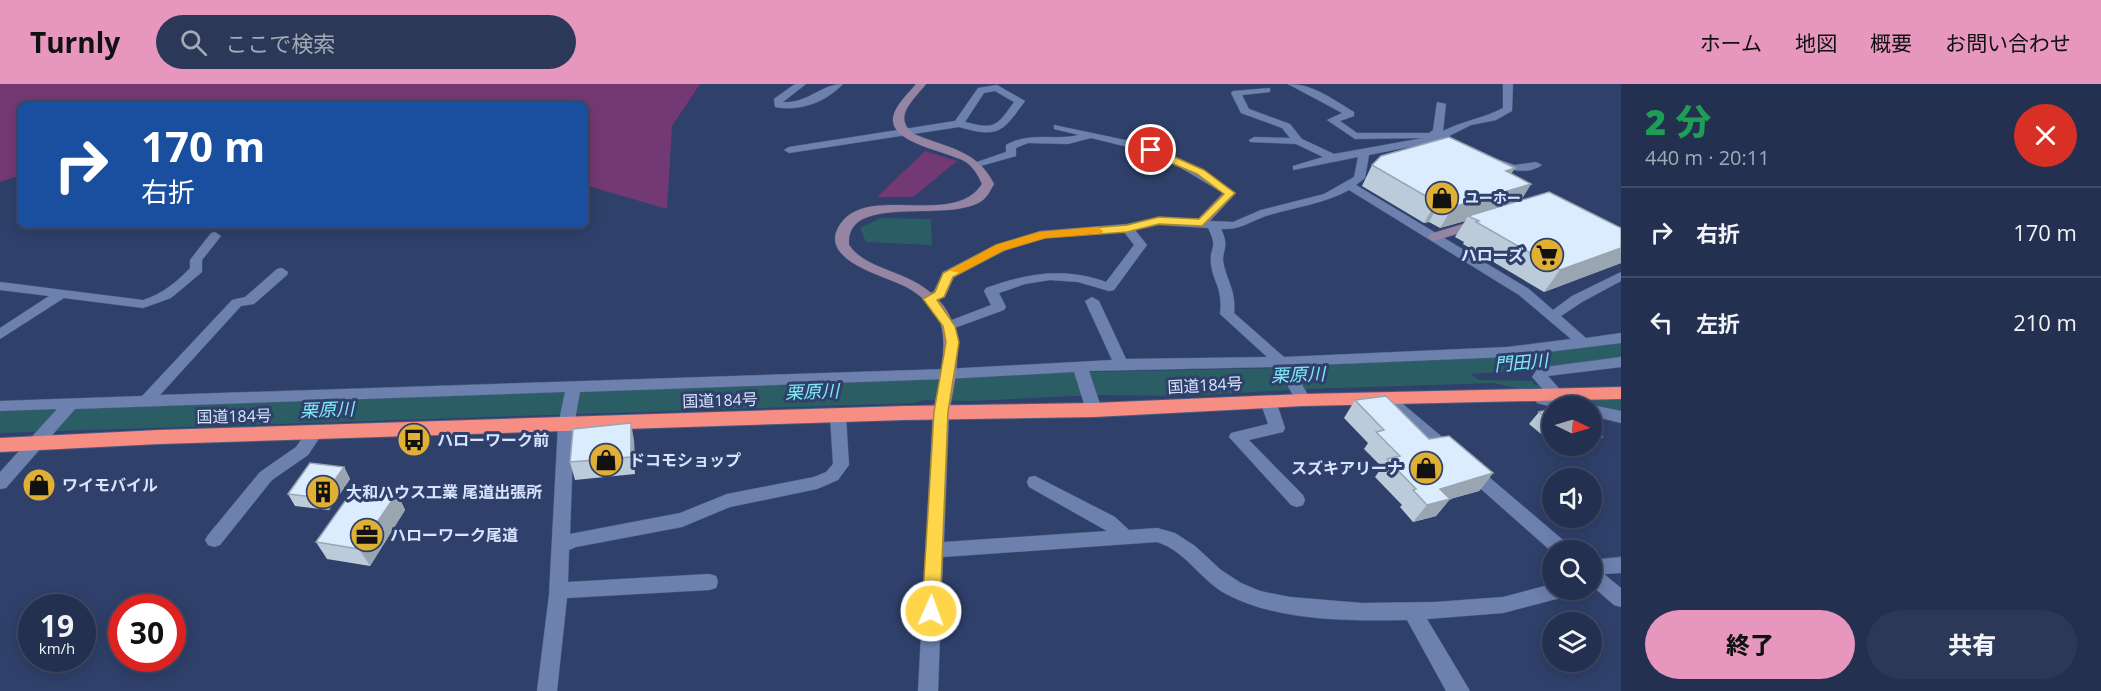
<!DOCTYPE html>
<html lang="ja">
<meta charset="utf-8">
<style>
:root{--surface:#233050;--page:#2b3857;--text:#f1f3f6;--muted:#a3a9b7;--line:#404b67;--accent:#e797bd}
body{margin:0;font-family:"Open Sans","Noto Sans JP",sans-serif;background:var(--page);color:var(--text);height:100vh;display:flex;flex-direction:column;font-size:22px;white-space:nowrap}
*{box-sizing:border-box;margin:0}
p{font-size:20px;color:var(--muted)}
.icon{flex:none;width:33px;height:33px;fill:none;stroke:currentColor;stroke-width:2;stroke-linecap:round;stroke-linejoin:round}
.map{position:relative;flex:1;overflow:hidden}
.panel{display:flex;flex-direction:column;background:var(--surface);width:480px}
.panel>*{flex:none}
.guide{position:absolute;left:18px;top:18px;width:570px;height:126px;border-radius:9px;box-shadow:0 3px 15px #0003,0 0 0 2px var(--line);background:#1a4fa0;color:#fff;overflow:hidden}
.needle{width:39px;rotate:95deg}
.buttons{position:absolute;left:1542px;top:312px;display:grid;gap:12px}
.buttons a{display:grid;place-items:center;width:60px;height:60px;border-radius:50%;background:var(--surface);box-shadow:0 3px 15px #0003,0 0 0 2px var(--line);font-size:30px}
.speed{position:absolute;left:18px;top:510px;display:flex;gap:12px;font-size:30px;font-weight:700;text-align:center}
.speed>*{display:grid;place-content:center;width:78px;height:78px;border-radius:50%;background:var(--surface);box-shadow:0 3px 15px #0003,0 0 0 2px var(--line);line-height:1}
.speed small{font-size:15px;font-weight:400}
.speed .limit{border:9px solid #d22;background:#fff;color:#111}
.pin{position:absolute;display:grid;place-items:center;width:51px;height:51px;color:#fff;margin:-26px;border:3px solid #fff;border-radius:50%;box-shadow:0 2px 6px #0007}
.me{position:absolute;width:66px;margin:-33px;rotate:2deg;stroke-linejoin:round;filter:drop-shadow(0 0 4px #0008)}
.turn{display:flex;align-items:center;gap:21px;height:126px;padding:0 24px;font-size:27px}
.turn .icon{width:78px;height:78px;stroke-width:2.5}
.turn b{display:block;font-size:42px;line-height:51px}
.round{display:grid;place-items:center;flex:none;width:63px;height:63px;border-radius:32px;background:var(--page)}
.overview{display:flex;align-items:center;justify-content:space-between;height:102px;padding:0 24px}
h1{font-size:36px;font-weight:800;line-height:45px;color:#1e9e55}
.button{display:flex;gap:12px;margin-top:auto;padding:12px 24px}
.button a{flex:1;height:69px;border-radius:36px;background:var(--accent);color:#111;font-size:24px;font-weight:800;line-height:69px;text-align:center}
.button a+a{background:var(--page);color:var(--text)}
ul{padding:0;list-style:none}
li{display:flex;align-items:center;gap:18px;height:90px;padding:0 24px;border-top:2px solid var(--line)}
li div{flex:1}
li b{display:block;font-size:22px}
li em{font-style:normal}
header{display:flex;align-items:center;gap:36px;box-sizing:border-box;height:84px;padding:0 30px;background:var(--accent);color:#111}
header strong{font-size:28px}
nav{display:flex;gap:33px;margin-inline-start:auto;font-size:21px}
.search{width:420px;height:54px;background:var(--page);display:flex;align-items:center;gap:15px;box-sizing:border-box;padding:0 21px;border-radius:33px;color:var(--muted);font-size:22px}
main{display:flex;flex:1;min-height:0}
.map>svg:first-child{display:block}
.green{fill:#733974}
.water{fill:#2b5e64}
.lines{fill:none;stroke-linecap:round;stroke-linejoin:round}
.street-casing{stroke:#4d5b7f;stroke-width:1}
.secondary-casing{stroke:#4d5b7f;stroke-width:1}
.highway-casing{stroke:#4d5b7f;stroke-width:2}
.street{fill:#6d81af;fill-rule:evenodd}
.secondary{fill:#9685a2;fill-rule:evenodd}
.highway{fill:#f78e83;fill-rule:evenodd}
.wall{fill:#bbcbda}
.shaded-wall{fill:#99a5b1}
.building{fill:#daecfd;stroke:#99a5b1;stroke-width:1.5}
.route{fill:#ffd54a;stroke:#a68a30;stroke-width:1.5}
.slow{fill:#f59e0b}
.labels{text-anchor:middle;stroke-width:6;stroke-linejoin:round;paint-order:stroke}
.far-poi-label{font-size:14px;font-weight:bold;fill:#d8e4fe;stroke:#2f406a;text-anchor:start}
.poi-label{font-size:16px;font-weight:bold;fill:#d8e4fe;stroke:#2f406a;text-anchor:start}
.street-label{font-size:16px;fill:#d8e4fe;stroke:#2f406a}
.water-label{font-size:18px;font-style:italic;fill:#7feaf8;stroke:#2f406a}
</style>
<header>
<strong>Turnly</strong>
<div class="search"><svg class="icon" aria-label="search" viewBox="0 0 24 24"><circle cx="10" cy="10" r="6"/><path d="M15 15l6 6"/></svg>ここで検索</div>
<nav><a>ホーム</a><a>地図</a><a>概要</a><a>お問い合わせ</a></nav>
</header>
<main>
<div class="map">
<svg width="1621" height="607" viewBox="0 0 1621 607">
<rect width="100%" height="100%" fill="#2f406a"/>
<path class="green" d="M0,0H700L672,42L667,125L585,101V21H21V91L0,98Z
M925,67L957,77L913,113H877Z"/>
<path class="water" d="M881,134L931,135L932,161L866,158L860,144Z
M1621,257V275L1543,285L1470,290L1479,296L1534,297L1533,300L1621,316V329L1494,299L1306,305L1186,312L1095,311L971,317L924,316L914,319L0,349V327L927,296L1047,289L1278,284Z"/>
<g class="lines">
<g class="street-casing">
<path id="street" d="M795,0H806L783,18C807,20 821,0 843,0C826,18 800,28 775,23L774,15Z
M1288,0C1314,0 1332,15 1354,28V32L1340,37L1357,49H1429L1433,46L1437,18L1446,20L1443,47C1463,37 1484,34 1503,24V0H1513L1512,27L1496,36L1471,41L1439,57L1369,71L1365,94L1356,101L1529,205L1553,226L1572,212L1621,188V197L1582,218L1561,232L1586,254L1621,249V259L1507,273L1291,282L1311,316L1303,321L1298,320L1277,283L1089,287L1102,326L1094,331L1086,326L1074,288L946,295L580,308L574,341L570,450L680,429L727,410L814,393L826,388L833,380L830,332L838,326L846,332L849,381L838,396L817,405L730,423L682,443L576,463L569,466L568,498L709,490L716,492L718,498L716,504L709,506L567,514L557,607H537L549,511L558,341L565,308L75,325L6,404L0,405V388L57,325L0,327V317L142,312L232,216L245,213L277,185L282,184L288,188L287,191L254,220L241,222L160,311L946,285L1112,276L1085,217L1092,213L1099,217L1126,275L1267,273L1220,230C1223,204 1214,201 1211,180C1209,162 1219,166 1208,144L1159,141L1135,146L1147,161L1114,206L1109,207L1078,198L1050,196L1025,200L999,209L1006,223L1004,226L949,246L942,242L944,239L991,221L984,207L986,204C1028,189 1064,183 1106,198L1134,161L1124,148L1045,154L1004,167L954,193L945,213L929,219L922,215L934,207L943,188L996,161L1040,147L1127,140L1159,133L1197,136L1223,109L1171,78L1136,65L1091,54L1068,60L1028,59L1016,64V72L977,83L971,80L1006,68V61C1030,47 1054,57 1079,51L1054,45V41L1130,57L1170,70L1203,86L1236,109L1210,137L1233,138L1261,126L1324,110L1354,93L1358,73L1293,86V82L1323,73L1296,60L1250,58L1249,56L1254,53L1290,54L1282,44L1241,29L1231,9L1233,7L1270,4V8L1242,11L1249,25L1290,40L1302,55L1334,70L1423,54L1355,55L1327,36L1342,29ZM1349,106L1519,211L1571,255L1507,263L1284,273L1234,229C1236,208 1229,201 1224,182C1220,166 1231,165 1221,145C1242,146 1250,137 1269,131C1296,123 1324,120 1349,106Z
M997,1L1025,17C1002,49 998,54 959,43L789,69L784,66L789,63L955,37L978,4ZM995,7L1014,18C997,42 995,46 965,38L984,9Z
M1496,75L1515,81L1536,78L1542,81C1527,92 1507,85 1492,80V76Z
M215,148L221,152L202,176V188L171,214L143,224L64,214L0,255V244L49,212L0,206V198L143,216C162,210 177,198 190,184V176L211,149Z
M1621,273V283L1548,292L1564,310L1561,314L1579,318L1581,322L1552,323L1537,319L1534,315L1537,311H1548L1532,293L1538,284Z
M1386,309L1391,310L1453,362L1455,366L1453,370H1441L1381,318L1378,314L1381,310Z
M1268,312L1276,317L1285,344L1283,348L1249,356L1303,411L1305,416L1303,421L1297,423L1291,421L1229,353L1231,349L1268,340L1260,317Z
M1592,321L1621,327V339L1592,332V322H1589Z
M941,322L949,328L944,458L1107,447L1029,403L1027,398L1029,393L1035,392L1115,433L1129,446L1157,444L1175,449L1195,462L1221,486L1241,499L1260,507L1290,513L1362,519L1435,518L1503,513L1552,500V506H1570L1568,512L1503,529L1427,535L1470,607H1446L1407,536C1350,537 1279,538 1226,510C1200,496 1186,467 1157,458L943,473L938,607H918L933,328Z
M314,344L320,346L322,350L308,371L272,396L220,461L214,463L208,461L205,456L208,451L260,388L296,363L308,346Z
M1470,380L1476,382L1569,461L1572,466L1552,468L1464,390L1462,386L1464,382Z
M1621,473V489L1604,490L1621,504V523L1614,521L1592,502V476Z"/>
</g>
<g class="secondary-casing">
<path id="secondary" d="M916,0H926C914,16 891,33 914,50C946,64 977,65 994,100C991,105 988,112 983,116C950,141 845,107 849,161C859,176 878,182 895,189C967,216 963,263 949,328L941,334L933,328C938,306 948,263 941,241C937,226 922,212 908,204C890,193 823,179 837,146C860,95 953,146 982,100C978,91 974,84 966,78C948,67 892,60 893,35C894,22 909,9 916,0Z
M1479,135L1485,139L1483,142L1434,157L1428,153L1430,150Z"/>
</g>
<g class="highway-casing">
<path id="highway" d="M1621,303V315L1303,322L1094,333L904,336L159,360L0,368V354L159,346L904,322L1094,319L1303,310Z"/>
</g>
<use href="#street" class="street"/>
<use href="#secondary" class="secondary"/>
<use href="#highway" class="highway"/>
</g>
<path class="wall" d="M1372,81L1511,90L1531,100L1521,116L1621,144V179L1544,208L1463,160L1464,158L1455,153L1465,137L1440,144L1429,138L1424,139L1362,102Z
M1355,316L1429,355L1493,389L1479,407L1450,415L1436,432L1413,438L1400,423L1402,421L1375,393L1382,383L1364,365L1368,359L1344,334Z
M1552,325V359L1529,340L1539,328Z
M634,356L635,390L575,396L570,378Z
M1556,362H1592L1591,365L1567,371Z
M344,383L350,395L329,426L295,422L288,410Z
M397,409L405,426L370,482L327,475L316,458Z"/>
<path class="shaded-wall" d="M1515,84L1502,105L1506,87Z
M1531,100L1518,121L1468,132L1465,137L1440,144L1453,123Z
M1441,116L1429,138L1424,139L1436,118Z
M1621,164V179L1544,208L1560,186Z
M631,339L634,356L635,390L631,373Z
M1602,353L1591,365L1567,371L1576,362H1592V356Z
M344,383L350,395L329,426L322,414Z
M1493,389L1479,407L1450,415L1436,432L1413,438L1440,405Z
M397,409L405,426L370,482L359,465Z"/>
<path class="building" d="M1449,53L1515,84L1506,87L1531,100L1453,123L1441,116L1436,118L1372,81L1381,72Z
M1549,108L1621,144V164L1560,186L1476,138L1479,137L1468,132Z
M1386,312L1429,355L1449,352L1493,389L1440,405L1450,415L1427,421L1413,406L1416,405L1387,375L1400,372L1376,348L1384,346L1355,316Z
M1552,325V339L1539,328Z
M631,339V373L570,378L573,345Z
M1592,345L1602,353L1592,356Z
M310,379L344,383L322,414L288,410Z
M355,403L397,409L359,465L316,458Z"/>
<path class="route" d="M1147,64H1154L1204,86L1235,109L1202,142L1159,140L1127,148L1045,154L1004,166L953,193L944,213L937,216L955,242L959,258L948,328L940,527L937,532L931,535L925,532L922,527L934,328L946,258L943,242L923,215L935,208L943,189L996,161L1040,148L1127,141L1159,133L1199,135L1224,110L1197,90L1147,69Z"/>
<path class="slow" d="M1098,143L1103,147L1102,149L1045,154L1004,166L960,189L950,187L996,161L1040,148Z"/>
<defs>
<g id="shop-disc" transform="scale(1.725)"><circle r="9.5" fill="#e0b034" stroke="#2f406a"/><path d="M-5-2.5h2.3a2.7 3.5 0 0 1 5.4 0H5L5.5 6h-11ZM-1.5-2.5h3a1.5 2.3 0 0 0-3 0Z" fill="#111"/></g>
<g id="supermarket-disc" transform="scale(1.725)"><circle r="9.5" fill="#e0b034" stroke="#2f406a"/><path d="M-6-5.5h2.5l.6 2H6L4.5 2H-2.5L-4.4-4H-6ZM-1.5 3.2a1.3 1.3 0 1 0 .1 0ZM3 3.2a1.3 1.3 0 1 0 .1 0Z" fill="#111"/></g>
<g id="bus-disc" transform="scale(1.725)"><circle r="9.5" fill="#e0b034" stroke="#2f406a"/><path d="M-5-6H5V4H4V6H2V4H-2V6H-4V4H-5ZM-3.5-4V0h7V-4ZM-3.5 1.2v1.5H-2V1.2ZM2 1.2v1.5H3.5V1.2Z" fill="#111"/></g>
<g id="building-disc" transform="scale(1.725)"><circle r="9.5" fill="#e0b034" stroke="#2f406a"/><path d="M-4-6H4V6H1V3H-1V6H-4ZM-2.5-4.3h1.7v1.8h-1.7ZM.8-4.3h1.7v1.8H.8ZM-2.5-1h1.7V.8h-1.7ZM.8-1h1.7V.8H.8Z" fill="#111"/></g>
<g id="office-disc" transform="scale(1.725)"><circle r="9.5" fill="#e0b034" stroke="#2f406a"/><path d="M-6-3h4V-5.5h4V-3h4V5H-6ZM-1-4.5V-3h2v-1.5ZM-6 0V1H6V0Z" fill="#111"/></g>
</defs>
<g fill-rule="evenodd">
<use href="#shop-disc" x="1442" y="114"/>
<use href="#supermarket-disc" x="1547" y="171"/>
<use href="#bus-disc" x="414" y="356"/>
<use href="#shop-disc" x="606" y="376"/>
<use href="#shop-disc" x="1426" y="384"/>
<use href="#shop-disc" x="39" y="401"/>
<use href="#building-disc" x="323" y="408"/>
<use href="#office-disc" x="367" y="451"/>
</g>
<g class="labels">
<g class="far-poi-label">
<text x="1465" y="119">ユーホー</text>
</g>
<g class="poi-label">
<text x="1524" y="177" text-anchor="end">ハローズ</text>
<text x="437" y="362">ハローワーク前</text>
<text x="629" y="382">ドコモショップ</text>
<text x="1403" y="390" text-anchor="end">スズキアリーナ</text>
<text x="62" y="407">ワイモバイル</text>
<text x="346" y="414">大和ハウス工業 尾道出張所</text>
<text x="390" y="457">ハローワーク尾道</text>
</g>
<g class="street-label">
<text transform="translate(1205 301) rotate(-3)" y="6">国道184号</text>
<text transform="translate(720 316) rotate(-2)" y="6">国道184号</text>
<text transform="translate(234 332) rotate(-1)" y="6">国道184号</text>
</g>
<g class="water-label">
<text transform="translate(1521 279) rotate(-5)" y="6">門田川</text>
<text transform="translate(1298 291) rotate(-2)" y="6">栗原川</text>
<text transform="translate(812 308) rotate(-2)" y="6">栗原川</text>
<text transform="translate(327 326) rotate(-2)" y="6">栗原川</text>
</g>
</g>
</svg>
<div class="buttons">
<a><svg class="needle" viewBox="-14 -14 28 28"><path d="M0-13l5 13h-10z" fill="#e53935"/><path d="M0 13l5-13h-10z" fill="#a3a9b7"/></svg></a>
<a><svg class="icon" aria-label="sound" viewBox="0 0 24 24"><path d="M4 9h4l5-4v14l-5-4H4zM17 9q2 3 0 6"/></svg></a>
<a><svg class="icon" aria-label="search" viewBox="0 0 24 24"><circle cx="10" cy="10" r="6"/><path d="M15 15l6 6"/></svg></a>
<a><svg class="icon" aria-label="layers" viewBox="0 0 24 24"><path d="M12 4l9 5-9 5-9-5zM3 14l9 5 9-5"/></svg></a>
</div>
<div class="speed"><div>19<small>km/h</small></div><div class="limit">30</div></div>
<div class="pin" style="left:1151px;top:66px;background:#d93025"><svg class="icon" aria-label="arrive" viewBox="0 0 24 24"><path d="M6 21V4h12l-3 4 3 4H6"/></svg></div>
<svg class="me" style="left:931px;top:527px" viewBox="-20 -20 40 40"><circle r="17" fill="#ffd54a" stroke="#fff" stroke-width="3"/><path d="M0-11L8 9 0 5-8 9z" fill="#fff"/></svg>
<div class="guide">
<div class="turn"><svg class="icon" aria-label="right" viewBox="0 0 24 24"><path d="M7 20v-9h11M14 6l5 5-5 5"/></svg><div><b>170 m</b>右折</div></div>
</div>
</div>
<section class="panel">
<div class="overview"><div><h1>2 分</h1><p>440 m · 20:11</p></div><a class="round" style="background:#d93025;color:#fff"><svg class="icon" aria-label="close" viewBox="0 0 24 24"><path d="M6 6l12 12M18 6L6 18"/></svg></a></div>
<ul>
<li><svg class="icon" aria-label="right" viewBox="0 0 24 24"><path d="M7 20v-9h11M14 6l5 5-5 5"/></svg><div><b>右折</b></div><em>170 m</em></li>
<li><svg class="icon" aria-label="left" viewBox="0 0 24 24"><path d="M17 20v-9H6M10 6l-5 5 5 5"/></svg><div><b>左折</b></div><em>210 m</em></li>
</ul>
<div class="button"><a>終了</a><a>共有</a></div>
</section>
</main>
